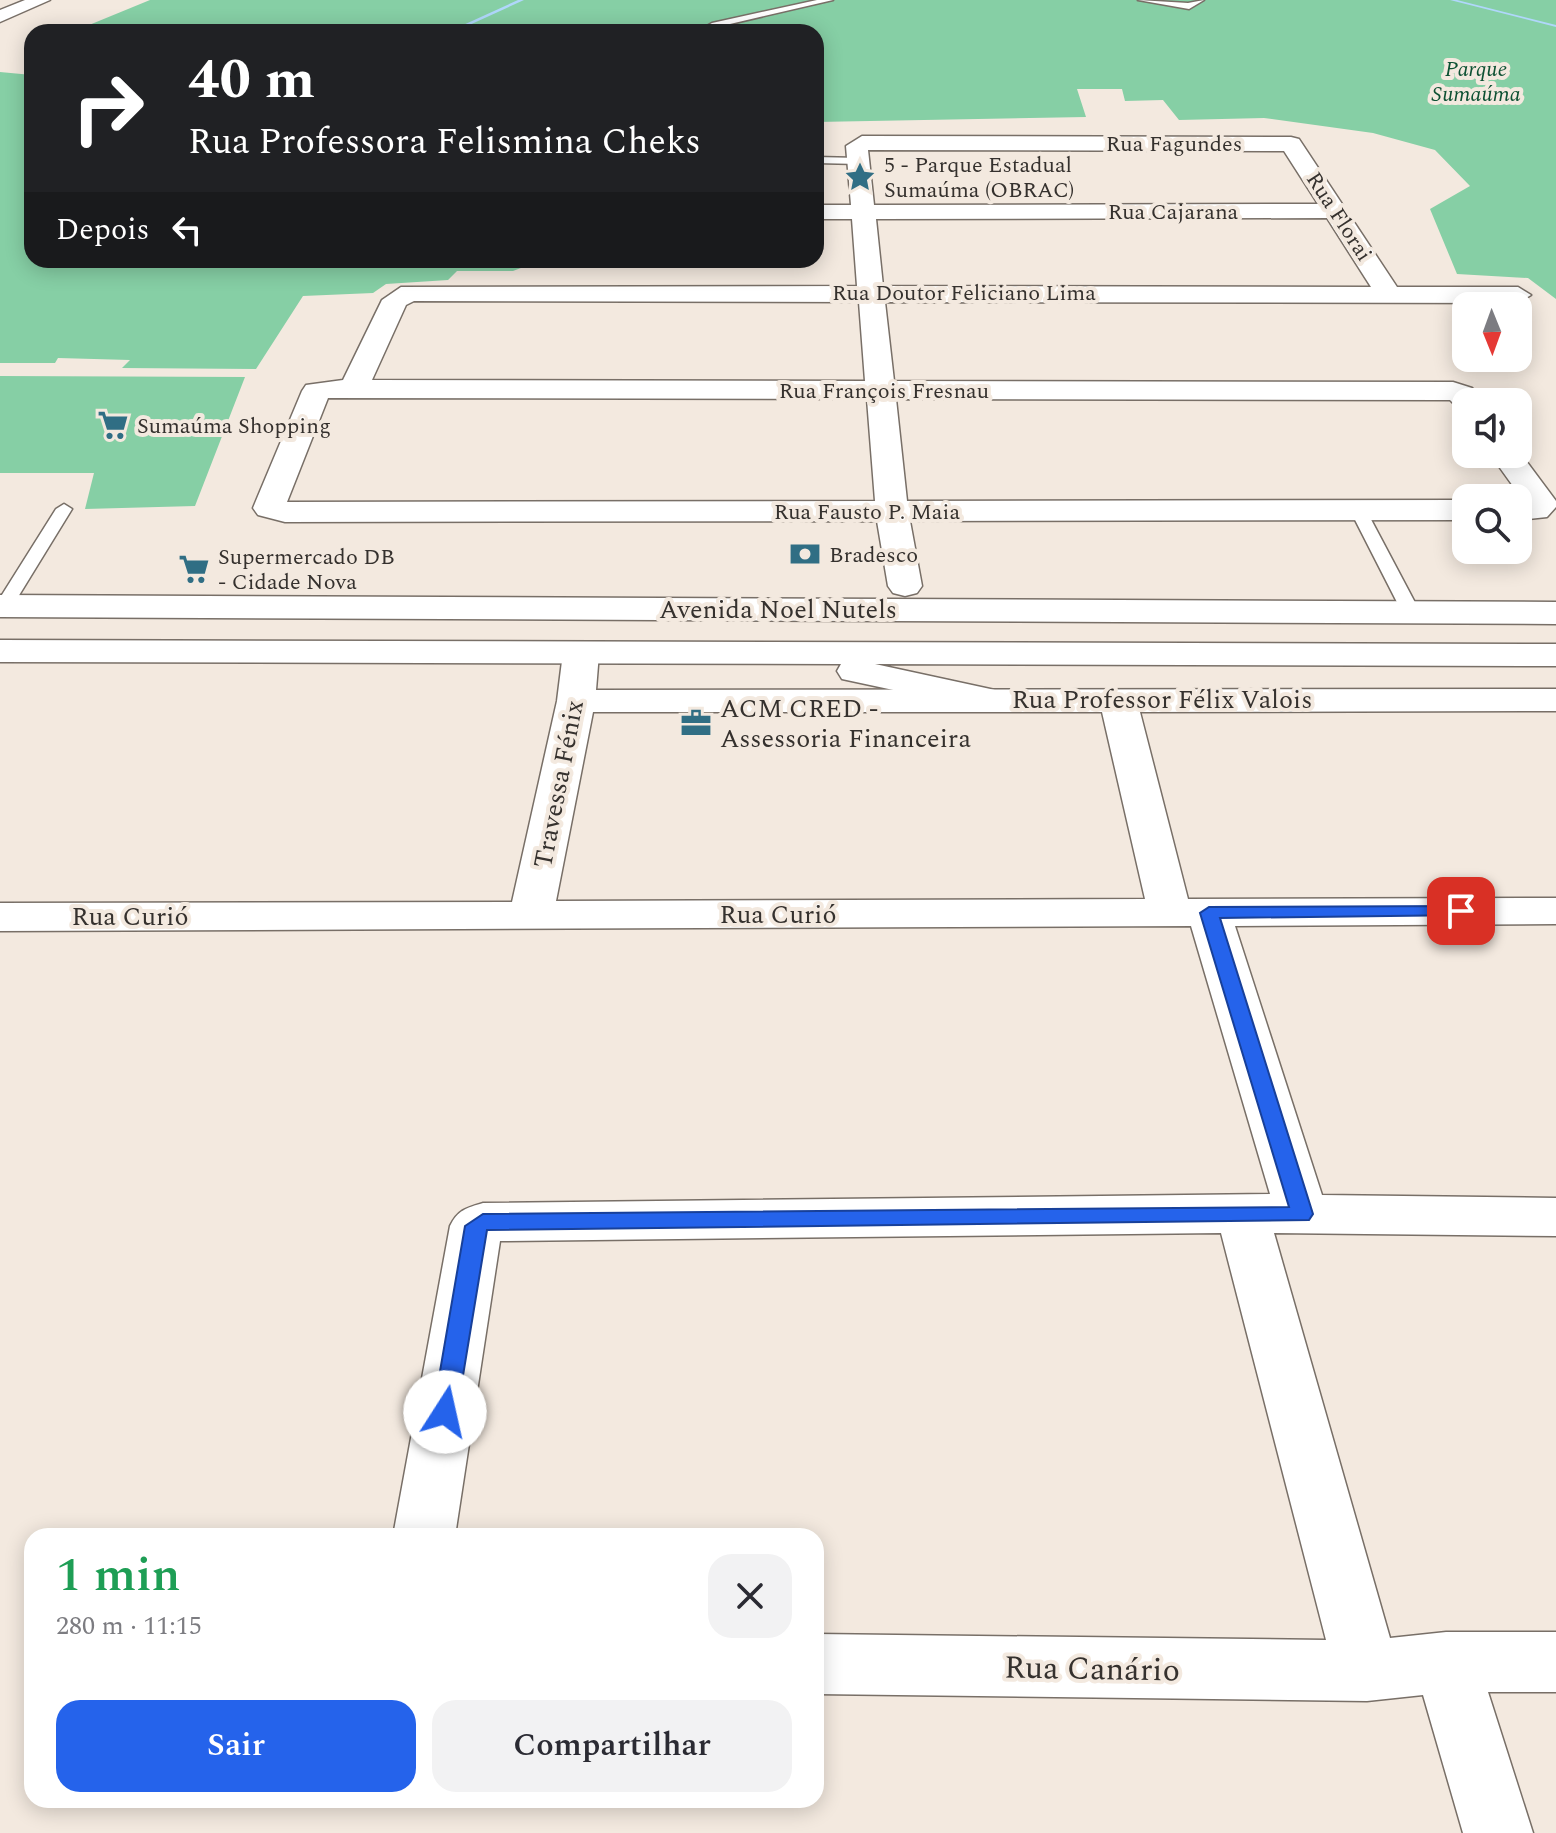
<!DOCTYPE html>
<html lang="pt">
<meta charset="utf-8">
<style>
:root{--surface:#fff;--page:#f2f2f3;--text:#2b2b33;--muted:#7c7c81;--accent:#2563eb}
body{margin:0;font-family:Spectral,serif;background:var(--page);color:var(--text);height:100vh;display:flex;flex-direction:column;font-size:30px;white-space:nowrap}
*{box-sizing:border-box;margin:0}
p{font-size:26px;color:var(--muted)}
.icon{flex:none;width:44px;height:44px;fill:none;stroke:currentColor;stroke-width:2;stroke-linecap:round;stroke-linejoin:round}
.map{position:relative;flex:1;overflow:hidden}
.side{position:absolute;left:24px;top:1528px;width:800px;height:280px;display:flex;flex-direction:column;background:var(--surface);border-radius:24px;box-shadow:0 4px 20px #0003}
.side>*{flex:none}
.banner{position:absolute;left:24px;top:24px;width:800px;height:244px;border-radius:24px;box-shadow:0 4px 20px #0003;background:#202124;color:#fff;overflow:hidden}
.needle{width:52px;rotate:179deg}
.tools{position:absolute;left:1452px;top:292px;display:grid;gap:16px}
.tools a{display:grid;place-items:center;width:80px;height:80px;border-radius:16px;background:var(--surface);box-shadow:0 4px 20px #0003;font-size:40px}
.pin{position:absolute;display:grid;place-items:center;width:68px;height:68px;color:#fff;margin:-34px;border-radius:16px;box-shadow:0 4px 12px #0006}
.me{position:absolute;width:88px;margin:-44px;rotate:10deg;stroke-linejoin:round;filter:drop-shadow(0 0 6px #0008)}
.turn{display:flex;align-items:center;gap:28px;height:168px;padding:0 32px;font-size:36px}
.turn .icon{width:104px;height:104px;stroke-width:2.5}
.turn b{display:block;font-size:56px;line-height:68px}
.then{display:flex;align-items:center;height:76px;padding:0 32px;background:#0003;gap:16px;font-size:30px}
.round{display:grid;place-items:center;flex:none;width:84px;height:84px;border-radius:24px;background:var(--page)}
.summary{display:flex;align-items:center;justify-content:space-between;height:136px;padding:0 32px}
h1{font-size:48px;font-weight:600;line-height:60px;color:#1e9e55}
.button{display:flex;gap:16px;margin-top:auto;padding:16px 32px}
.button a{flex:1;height:92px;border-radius:24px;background:var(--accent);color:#fff;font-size:32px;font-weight:600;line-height:92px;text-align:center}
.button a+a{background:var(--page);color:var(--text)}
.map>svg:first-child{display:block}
.green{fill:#86cfa5}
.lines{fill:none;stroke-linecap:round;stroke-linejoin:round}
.stream{fill:#b0d7fb;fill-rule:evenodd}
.service-casing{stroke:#786f67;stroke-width:3}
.minor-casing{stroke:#786f67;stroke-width:3}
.primary-casing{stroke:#786f67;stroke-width:3}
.service{fill:#fff;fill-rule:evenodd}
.minor{fill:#fff;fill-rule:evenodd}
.primary{fill:#fff;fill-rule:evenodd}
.route{fill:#2563eb;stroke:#184099;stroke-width:2}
.labels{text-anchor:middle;stroke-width:8;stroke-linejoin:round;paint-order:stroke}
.far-park-label{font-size:22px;font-style:italic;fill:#0d5133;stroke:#f3e9df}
.far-street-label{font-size:22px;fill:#35312e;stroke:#f3e9df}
.far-poi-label{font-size:22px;fill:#35312e;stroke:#f3e9df;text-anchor:start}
.street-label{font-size:26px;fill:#35312e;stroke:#f3e9df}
.poi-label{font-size:26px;fill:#35312e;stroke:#f3e9df;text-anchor:start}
.near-street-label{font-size:32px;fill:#35312e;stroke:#f3e9df}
</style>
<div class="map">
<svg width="1556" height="1833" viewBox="0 0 1556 1833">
<rect width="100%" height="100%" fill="#f3e9df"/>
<path class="green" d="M150,0H1556V299L1528,278L1457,274L1430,209L1470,186L1435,150L1373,133L1264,118L1179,120L1163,100L1125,101L1122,89H1077L1086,117L816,122V32H72Z
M0,72L32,75V260H588L534,263L513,271H457L448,280L386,284L373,293L303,296L256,369L122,368L130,360L58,358L55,363H0Z
M0,376L245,377L195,506L85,509L94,473H0Z"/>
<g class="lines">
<path class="stream" d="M518,0H524L454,32L450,31Z
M1450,0H1457L1556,25V27Z"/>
<g class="service-casing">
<path id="service" d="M817,0H833L696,32L712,23Z
M1138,0L1188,3L1204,0L1189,9Z
M816,157L859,158L865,161L859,164L816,163Z
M64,504L72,509L10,610H0V598L56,509Z
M1358,505L1366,510L1420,612L1417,616H1405L1402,612L1350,510Z"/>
</g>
<g class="minor-casing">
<path id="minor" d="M25,0H50L0,22V10Z
M862,136L1291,137L1299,139L1397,287H1518L1531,295L1518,303L885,302L894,381L1453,382L1472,388L1483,402H1466V410L1458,408L1450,400L896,399L907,501L1466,500V520L910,521L922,586L917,593L905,596L893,593L888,586L877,521L285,522L258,515L253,508L302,391L306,385L343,380L382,300L401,287L857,286L852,219H816V205H851L846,146ZM868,150L1284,151L1318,204L874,205ZM1327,218L1371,287L883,286L876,219ZM414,301L859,302L865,381L372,380L406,305ZM328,398L867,399L875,501L287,502Z
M1518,450L1556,501V507L1547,517L1518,520V500H1523L1490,454H1518Z
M581,642L594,645L599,653L596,690L1556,689V711L1140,712L1188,899L1556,898V924L1235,926L1322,1195L1556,1198V1236L1274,1233L1390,1638L1446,1632H1556V1692H1488L1533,1833H1463L1423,1695L1367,1701L816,1694V1634L1326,1640L1221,1233L500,1241L455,1536H393L450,1226C458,1210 466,1208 483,1203L1270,1194L1191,926L0,931V903L512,902L557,701L563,653L568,645ZM593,712H1102L1145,899L556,901Z"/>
</g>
<g class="primary-casing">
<path id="primary" d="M0,595L1556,602V624L0,617Z
M0,640L1556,644V666L875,664L995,690L1001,698L995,706L982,709L842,679L837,671L841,664L0,662Z"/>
</g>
<use href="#service" class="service"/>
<use href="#minor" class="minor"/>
<use href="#primary" class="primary"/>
</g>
<path class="route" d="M1461,906L1468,907V915L1220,918L1313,1214L1309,1220L487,1230L457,1412L453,1419L445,1422L436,1419L433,1412L465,1226L483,1214L1289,1207L1200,913L1209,907Z"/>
<defs>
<g id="sight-bare" transform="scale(2.4)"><path d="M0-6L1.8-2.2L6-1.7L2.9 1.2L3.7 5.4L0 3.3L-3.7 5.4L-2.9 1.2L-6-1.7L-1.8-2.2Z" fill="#306e84" stroke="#f3e9df" stroke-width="2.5" paint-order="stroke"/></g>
<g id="supermarket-bare" transform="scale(2.4)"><path d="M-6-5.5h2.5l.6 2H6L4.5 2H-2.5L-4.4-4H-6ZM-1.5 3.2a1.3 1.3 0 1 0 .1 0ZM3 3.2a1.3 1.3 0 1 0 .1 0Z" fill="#306e84" stroke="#f3e9df" stroke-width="2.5" paint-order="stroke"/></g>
<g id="bank-bare" transform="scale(2.4)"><path d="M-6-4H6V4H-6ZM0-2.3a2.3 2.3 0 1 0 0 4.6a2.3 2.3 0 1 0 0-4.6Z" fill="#306e84" stroke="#f3e9df" stroke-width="2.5" paint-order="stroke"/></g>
<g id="office-bare" transform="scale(2.4)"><path d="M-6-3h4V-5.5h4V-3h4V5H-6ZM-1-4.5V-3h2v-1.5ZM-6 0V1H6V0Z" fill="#306e84" stroke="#f3e9df" stroke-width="2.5" paint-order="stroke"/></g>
</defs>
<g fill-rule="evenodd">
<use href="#sight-bare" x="860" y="177"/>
<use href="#supermarket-bare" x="113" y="425"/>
<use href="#bank-bare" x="805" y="554"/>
<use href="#supermarket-bare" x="194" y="569"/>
<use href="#office-bare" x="696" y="723"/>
</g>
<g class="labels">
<g class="far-park-label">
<text x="1476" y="76">Parque<tspan x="1476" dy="25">Sumaúma</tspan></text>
</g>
<g class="far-street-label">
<text x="1174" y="151">Rua Fagundes</text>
<text x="1173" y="219">Rua Cajarana</text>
<text transform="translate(1340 216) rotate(57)" y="8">Rua Florai</text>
<text x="964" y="300">Rua Doutor Feliciano Lima</text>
<text x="884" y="398">Rua François Fresnau</text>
<text x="867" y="519">Rua Fausto P. Maia</text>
</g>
<g class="far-poi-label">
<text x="884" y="172">5 - Parque Estadual<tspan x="884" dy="25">Sumaúma (OBRAC)</tspan></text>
<text x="137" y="433">Sumaúma Shopping</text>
<text x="829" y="562">Bradesco</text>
<text x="218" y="564">Supermercado DB<tspan x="218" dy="25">- Cidade Nova</tspan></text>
</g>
<g class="street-label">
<text x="778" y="618">Avenida Noel Nutels</text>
<text x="1162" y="708">Rua Professor Félix Valois</text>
<text transform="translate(558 784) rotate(-79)" y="9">Travessa Fénix</text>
<text x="778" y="923">Rua Curió</text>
<text x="130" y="925">Rua Curió</text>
</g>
<g class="poi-label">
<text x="720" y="717">ACM CRED -<tspan x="720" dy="30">Assessoria Financeira</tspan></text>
</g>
<g class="near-street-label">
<text transform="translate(1092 1668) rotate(1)" y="11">Rua Canário</text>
</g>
</g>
</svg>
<div class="tools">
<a><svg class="needle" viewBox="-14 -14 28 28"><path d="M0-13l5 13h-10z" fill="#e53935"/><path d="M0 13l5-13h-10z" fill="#7c7c81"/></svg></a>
<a><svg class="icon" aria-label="sound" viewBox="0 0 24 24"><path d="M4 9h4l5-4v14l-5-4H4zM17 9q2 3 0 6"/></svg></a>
<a><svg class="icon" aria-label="search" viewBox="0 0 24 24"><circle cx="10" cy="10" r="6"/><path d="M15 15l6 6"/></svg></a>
</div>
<div class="pin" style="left:1461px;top:911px;background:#d93025"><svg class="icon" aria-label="arrive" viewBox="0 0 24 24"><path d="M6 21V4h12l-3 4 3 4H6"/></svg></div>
<svg class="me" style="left:445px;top:1412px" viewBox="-20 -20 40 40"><circle r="19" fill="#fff"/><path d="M0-13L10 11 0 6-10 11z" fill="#2563eb"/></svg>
<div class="banner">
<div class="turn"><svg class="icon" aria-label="right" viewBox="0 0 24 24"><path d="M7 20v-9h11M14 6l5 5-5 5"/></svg><div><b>40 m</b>Rua Professora Felismina Cheks</div></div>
<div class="then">Depois<svg class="icon" aria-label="left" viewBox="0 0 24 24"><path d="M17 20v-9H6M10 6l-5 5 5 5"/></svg></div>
</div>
<section class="side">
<div class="summary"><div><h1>1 min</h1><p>280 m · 11:15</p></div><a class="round"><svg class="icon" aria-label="close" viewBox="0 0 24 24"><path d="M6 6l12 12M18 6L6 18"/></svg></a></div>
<div class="button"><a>Sair</a><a>Compartilhar</a></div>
</section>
</div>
